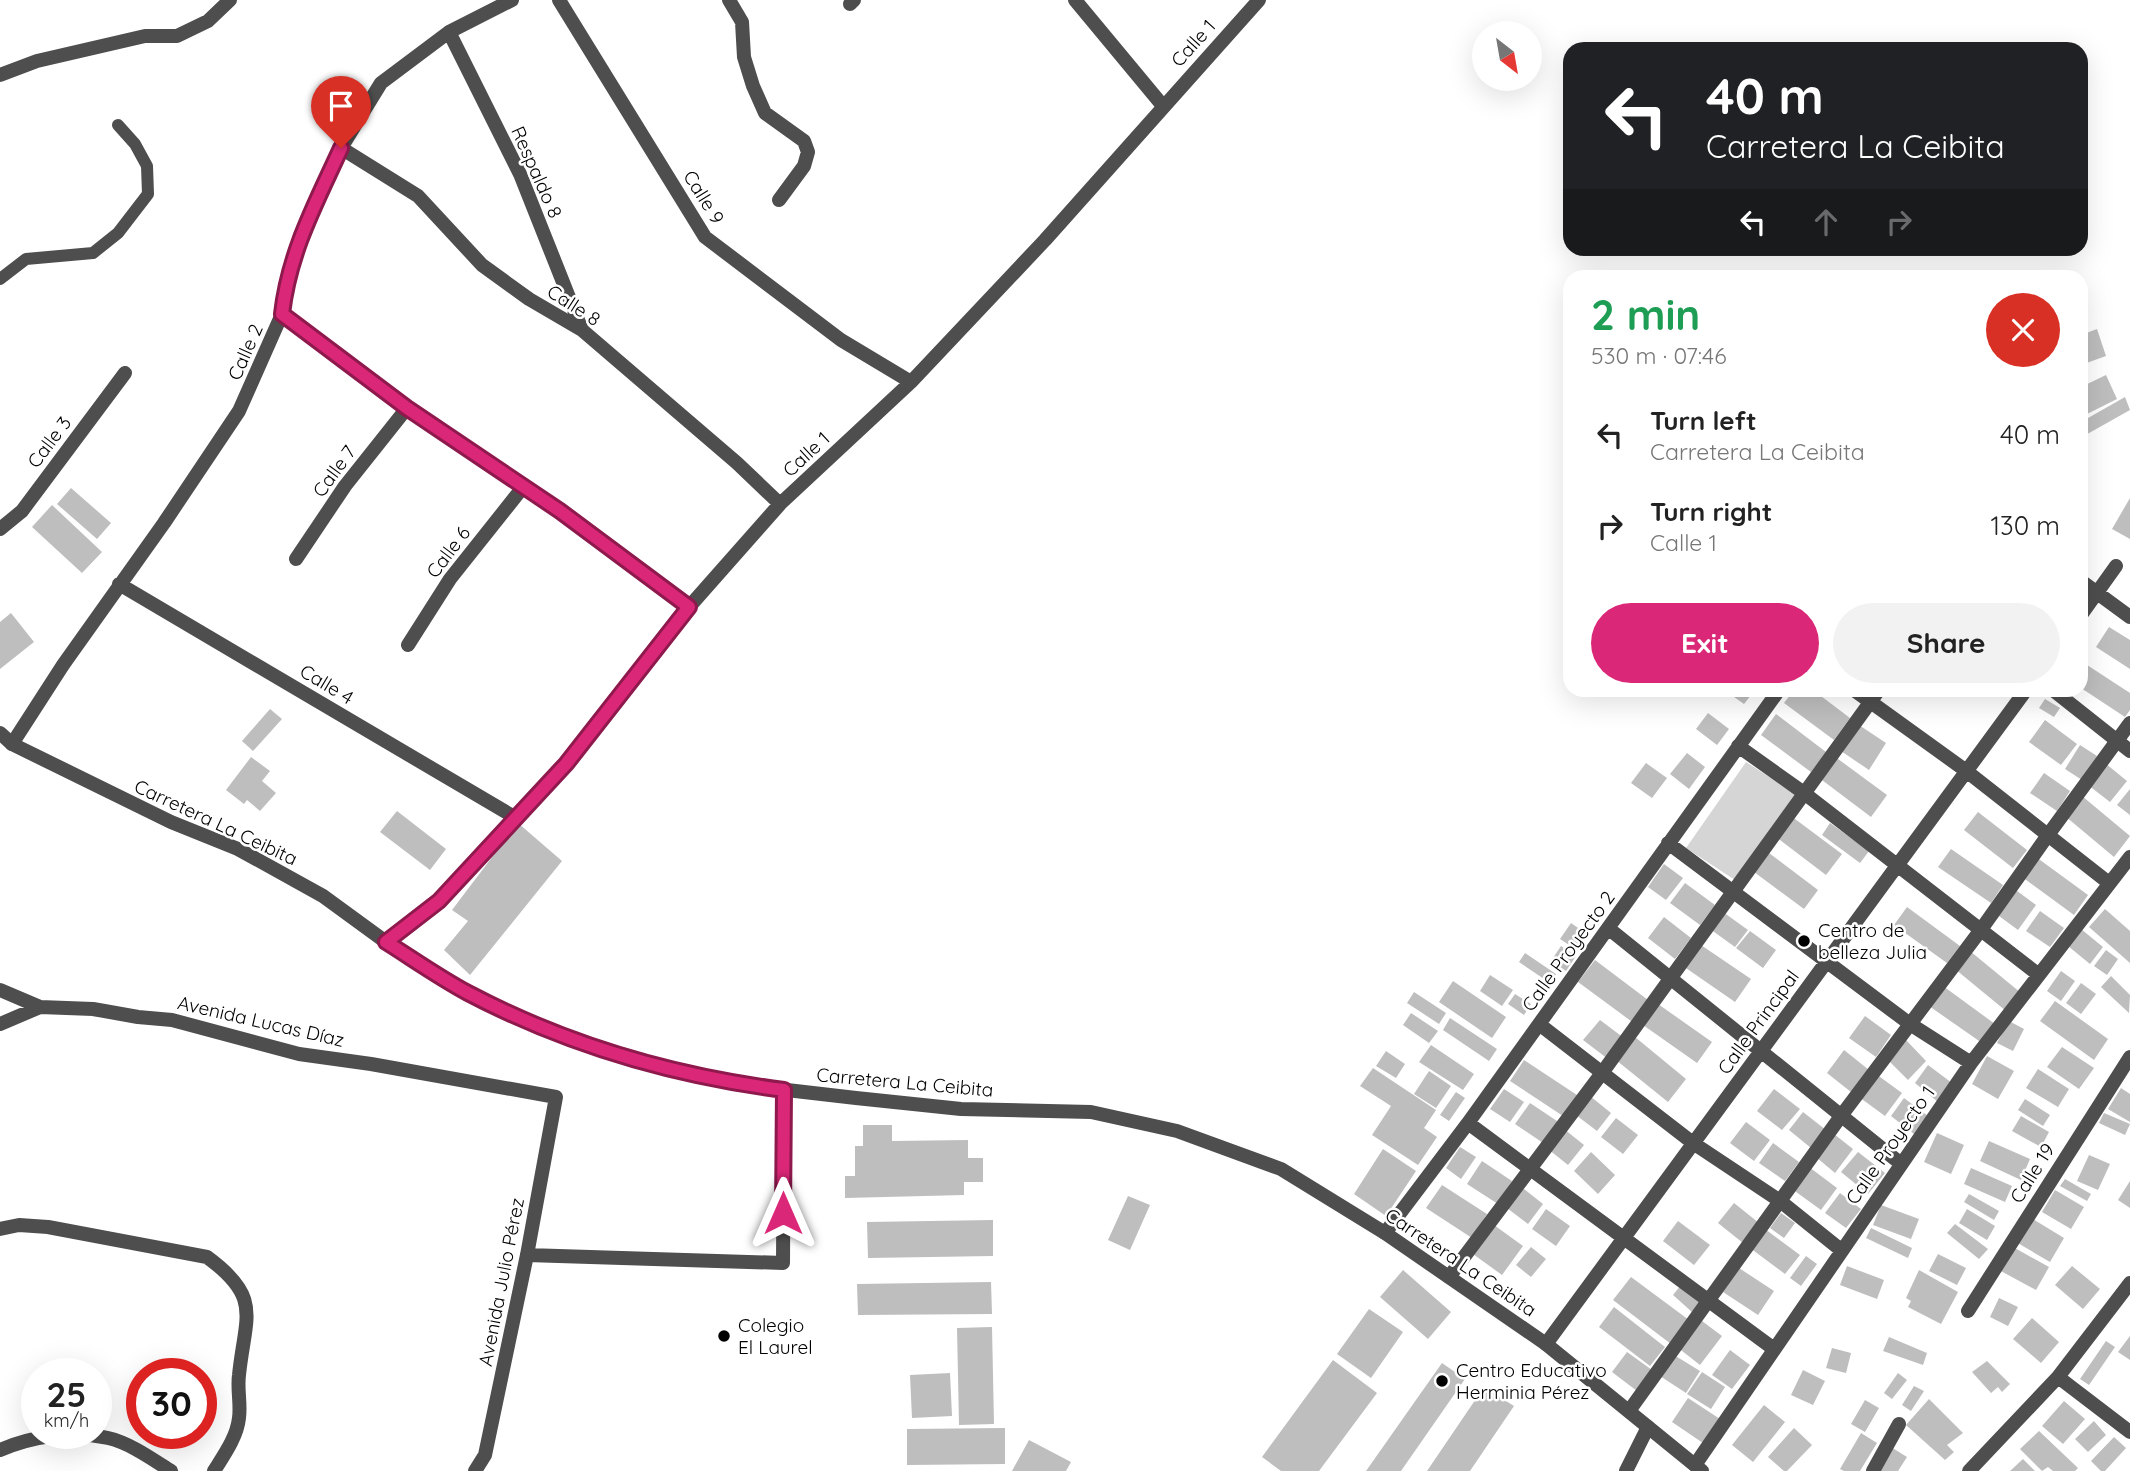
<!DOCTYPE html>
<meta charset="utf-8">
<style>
:root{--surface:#fff;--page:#f2f2f2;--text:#222;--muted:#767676;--accent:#db2777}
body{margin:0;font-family:Quicksand,sans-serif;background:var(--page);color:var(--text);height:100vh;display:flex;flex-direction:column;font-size:26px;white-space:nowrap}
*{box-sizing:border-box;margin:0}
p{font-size:23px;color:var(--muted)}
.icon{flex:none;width:38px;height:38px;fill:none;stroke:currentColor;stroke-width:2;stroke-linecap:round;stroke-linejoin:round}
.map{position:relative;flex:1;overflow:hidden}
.sheet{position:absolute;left:1563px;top:270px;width:525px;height:427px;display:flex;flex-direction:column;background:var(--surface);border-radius:21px;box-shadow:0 7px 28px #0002}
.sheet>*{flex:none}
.banner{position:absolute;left:1563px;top:42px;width:525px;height:214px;border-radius:21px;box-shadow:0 7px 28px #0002;background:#202124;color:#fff;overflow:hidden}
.needle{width:46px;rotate:149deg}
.fabs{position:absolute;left:1472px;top:21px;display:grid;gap:14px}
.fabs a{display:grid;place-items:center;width:70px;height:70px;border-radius:50%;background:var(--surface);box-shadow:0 7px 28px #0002;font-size:35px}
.speed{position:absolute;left:21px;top:1358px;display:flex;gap:14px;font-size:35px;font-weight:700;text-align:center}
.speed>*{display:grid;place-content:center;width:91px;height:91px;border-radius:50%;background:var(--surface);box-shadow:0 7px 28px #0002;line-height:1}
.speed small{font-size:18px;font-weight:400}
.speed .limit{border:10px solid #d22;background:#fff;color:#111}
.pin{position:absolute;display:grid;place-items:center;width:60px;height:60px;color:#fff;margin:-72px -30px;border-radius:50% 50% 50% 0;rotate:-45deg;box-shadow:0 0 7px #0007}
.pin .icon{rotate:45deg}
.me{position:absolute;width:77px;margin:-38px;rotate:0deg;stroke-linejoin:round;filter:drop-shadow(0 0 5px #0008)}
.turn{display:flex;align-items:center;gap:24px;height:147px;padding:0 28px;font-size:32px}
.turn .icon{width:91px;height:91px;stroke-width:2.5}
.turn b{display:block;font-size:49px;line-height:60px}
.lanes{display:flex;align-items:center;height:66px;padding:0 28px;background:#0003;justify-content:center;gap:35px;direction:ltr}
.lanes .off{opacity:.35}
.round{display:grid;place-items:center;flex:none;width:74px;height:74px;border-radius:37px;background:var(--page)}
.headline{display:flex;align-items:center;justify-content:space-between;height:119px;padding:0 28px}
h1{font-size:42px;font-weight:700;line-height:52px;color:#1e9e55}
.action{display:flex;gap:14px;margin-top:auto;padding:14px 28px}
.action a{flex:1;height:80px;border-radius:42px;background:var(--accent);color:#fff;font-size:28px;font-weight:700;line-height:80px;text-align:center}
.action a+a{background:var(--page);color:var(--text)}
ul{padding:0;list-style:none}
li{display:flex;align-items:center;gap:21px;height:91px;padding:0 28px}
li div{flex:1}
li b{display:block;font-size:26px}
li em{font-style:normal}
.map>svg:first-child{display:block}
.green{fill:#d5d5d5}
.building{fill:#bebebe}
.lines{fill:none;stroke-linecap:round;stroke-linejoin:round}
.service{stroke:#4e4e4e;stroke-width:12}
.pedestrian{stroke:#4e4e4e;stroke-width:14}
.minor{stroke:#4e4e4e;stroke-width:14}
.tertiary{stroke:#4e4e4e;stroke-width:14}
.route-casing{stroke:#8e194d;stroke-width:18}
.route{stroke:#db2777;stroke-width:12}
.poi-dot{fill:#000;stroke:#fff;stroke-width:2.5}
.labels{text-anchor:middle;stroke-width:5;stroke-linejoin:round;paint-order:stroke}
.street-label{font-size:19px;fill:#000;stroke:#fff}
.poi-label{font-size:19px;fill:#000;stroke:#fff;text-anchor:start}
</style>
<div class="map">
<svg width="2130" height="1471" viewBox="0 0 2130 1471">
<rect width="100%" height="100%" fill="#fff"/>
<path class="green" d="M1746,762L1797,795L1735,880L1686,848Z"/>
<path class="building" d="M2097,329L2106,356L2081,365V335Z
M2106,375L2117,399L2081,417V387Z
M2125,397L2130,410L2082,437L2081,422Z
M71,488L111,523L97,539L57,504Z
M2130,498V539L2112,529Z
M52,505L102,552L82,573L32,527Z
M11,613L34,642L0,669V622Z
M2109,627L2130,640V669L2096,647Z
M2084,663L2130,693V710L2125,717L2081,688V668Z
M1724,690H1755L1744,704Z
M1794,690H1813L1850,718L1834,740L1784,703Z
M2045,699L2060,708L2054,717L2039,708Z
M270,709L282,719L253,751L242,741Z
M1708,713L1729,729L1717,745L1696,729Z
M1776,714L1826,752L1811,772L1761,735Z
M2045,720L2077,744L2061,765L2029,742Z
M1856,723L1886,743L1869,770L1838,749Z
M2080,745L2097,756L2082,780L2065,769Z
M1687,753L1705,767L1689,789L1670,774Z
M1834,756L1887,795L1871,817L1818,777Z
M251,757L270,771L262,781L276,793L260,811L247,800L244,804L226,790Z
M1646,763L1667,778L1652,798L1631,783Z
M2105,763L2127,781L2110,802L2088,785Z
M2044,773L2070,791L2057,811L2030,793Z
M2130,789V815L2117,805Z
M2082,796L2130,836L2114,857L2065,816Z
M397,811L446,849L430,870L380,832Z
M1978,812L2027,850L2013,868L1964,830Z
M1791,816L1842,854L1826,875L1776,837Z
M518,823L562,861L470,975L444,950L468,921L452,910Z
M1830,823L1869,851L1860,863L1822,835Z
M1951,849L2003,885L1991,903L1938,867Z
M1765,850L1818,890L1804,909L1750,869Z
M2036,857L2088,895L2074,915L2022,877Z
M1664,864L1683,878L1666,900L1648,887Z
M1685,883L1715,905L1700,925L1670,903Z
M2013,888L2036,905L2018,930L1995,913Z
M1907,907L1960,946L1947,963L1894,925Z
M2105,909L2130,931V963L2089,927Z
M2040,911L2064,928L2050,947L2026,931Z
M1723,912L1748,930L1735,947L1710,929Z
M1664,917L1691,938L1675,959L1648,938Z
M1571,923L1588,935L1578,951L1560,939Z
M2081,929L2103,947L2090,964L2068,946Z
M1750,931L1776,950L1763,968L1736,948Z
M1698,943L1751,979L1735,1002L1683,966Z
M1561,946L1576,956L1566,971L1551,961Z
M2106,950L2118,959L2107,975L2094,966Z
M1970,951L2021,993L2006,1011L1955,969Z
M1525,953L1556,974L1550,983L1519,962Z
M1595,960L1652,1003L1635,1024L1578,982Z
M2061,971L2075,981L2061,1001L2047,991Z
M1490,975L1513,990L1502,1006L1480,991Z
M2111,976L2130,995L2129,1013L2101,987Z
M1453,981L1506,1017L1492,1038L1439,1002Z
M2081,983L2096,994L2081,1014L2066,1003Z
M1943,986L1995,1024L1982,1043L1929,1006Z
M1414,992L1446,1013L1439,1024L1407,1003Z
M1515,994L1531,1004L1524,1015L1508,1004Z
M2055,1001L2108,1039L2094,1060L2040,1021Z
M1658,1004L1712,1042L1697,1063L1643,1025Z
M1411,1013L1438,1031L1429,1043L1403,1025Z
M1865,1016L1891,1035L1876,1057L1849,1038Z
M1450,1018L1497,1049L1489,1061L1443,1030Z
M1600,1020L1624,1038L1608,1059L1583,1040Z
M2009,1021L2024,1029L2013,1051L1997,1043Z
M1635,1037L1686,1079L1668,1102L1616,1060Z
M1906,1040L1926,1061L1908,1080L1887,1059Z
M1431,1045L1474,1074L1463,1090L1419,1062Z
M2062,1047L2094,1068L2079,1089L2047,1067Z
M1844,1050L1869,1070L1851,1092L1827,1073Z
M1386,1051L1405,1064L1396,1078L1376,1066Z
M1987,1056L2014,1071L1998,1099L1972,1084Z
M1524,1060L1580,1097L1566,1118L1510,1081Z
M1928,1065L1952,1083L1938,1102L1915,1083Z
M1373,1068L1436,1110L1424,1128L1437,1137L1418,1165L1372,1135L1391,1106L1360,1086Z
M2038,1069L2069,1089L2058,1107L2026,1088Z
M1429,1071L1451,1086L1436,1108L1414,1094Z
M1876,1074L1902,1093L1885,1116L1859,1097Z
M2121,1088L2130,1094V1122L2108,1109Z
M1504,1089L1524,1102L1510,1122L1490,1109Z
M1774,1089L1800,1109L1782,1130L1757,1111Z
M1456,1092L1465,1098L1449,1121L1440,1115Z
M1590,1096L1611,1113L1597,1131L1576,1115Z
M1904,1098L1928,1116L1914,1134L1891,1116Z
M2025,1099L2050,1115L2043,1126L2018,1110Z
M1530,1103L1560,1123L1546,1145L1515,1124Z
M1803,1112L1826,1130L1811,1148L1789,1130Z
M2104,1113L2130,1124L2125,1135L2099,1123Z
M2021,1116L2049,1132L2041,1147L2012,1131Z
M1616,1118L1638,1135L1623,1154L1601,1137Z
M1746,1122L1770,1140L1754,1161L1730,1143Z
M863,1125H892V1141L968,1140V1158H983V1182H964V1195L845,1198V1176H855V1146H863Z
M1564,1129L1584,1145L1568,1165L1548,1149Z
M1937,1133L1964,1145L1951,1174L1924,1162Z
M1834,1134L1853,1149L1835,1173L1816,1157Z
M1989,1141L2030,1159L2021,1180L1980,1161Z
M1773,1143L1799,1162L1785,1181L1759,1163Z
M1460,1147L1476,1157L1461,1179L1446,1168Z
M1383,1149L1416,1171L1386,1216L1354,1194Z
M1591,1152L1615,1175L1598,1194L1574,1171Z
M1858,1152L1885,1173L1868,1194L1841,1172Z
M2089,1155L2110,1164L2098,1190L2077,1181Z
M1482,1161L1512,1181L1498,1204L1467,1184Z
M1809,1167L1837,1188L1821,1210L1792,1189Z
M1971,1168L2012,1186L2005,1202L1964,1184Z
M2065,1179L2091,1194L2087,1201L2060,1186Z
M2130,1181V1208L2118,1200Z
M1442,1185L1487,1214L1472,1238L1426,1208Z
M1519,1185L1543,1204L1528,1224L1503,1205Z
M2055,1190L2084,1207L2071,1229L2042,1212Z
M1840,1193L1861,1209L1846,1228L1825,1213Z
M1969,1194L1999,1211L1994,1220L1964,1202Z
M1128,1196L1150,1205L1130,1250L1108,1240Z
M1734,1203L1759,1223L1743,1243L1718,1223Z
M1881,1205L1919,1219L1911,1239L1873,1225Z
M1546,1209L1570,1226L1556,1246L1532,1229Z
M1967,1209L1995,1226L1987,1240L1959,1223Z
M1781,1213L1795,1223L1784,1238L1770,1228Z
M2031,1218L2064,1238L2050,1262L2016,1242Z
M993,1220V1256L868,1258L867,1222Z
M1678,1221L1710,1245L1694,1265L1663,1241Z
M1955,1224L1988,1249L1979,1259L1947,1233Z
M1494,1225L1523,1246L1502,1275L1473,1254Z
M1871,1228L1912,1248L1908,1258L1866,1238Z
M1765,1229L1800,1255L1785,1274L1750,1248Z
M1531,1247L1546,1259L1531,1277L1516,1265Z
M2013,1247L2049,1267L2036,1290L1999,1270Z
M1938,1254L1966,1268L1957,1285L1929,1271Z
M1806,1256L1817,1264L1801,1286L1790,1278Z
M1847,1266L1884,1280L1877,1299L1840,1285Z
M2072,1266L2100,1289L2083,1309L2055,1285Z
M1739,1268L1774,1291L1758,1315L1723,1292Z
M1403,1270L1451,1312L1428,1339L1380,1297Z
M1919,1270L1958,1292L1941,1324L1908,1307L1911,1301L1906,1298Z
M1631,1277L1689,1320L1671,1344L1613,1300Z
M991,1282L992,1314L858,1315L857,1284Z
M1681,1285L1701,1303L1692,1312L1673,1295Z
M1999,1298L2018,1307L2008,1326L1990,1317Z
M1614,1307L1665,1347L1650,1366L1599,1327Z
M1369,1309L1403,1332L1371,1378L1337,1354Z
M1698,1318L1722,1336L1700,1365L1677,1347Z
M2032,1318L2059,1342L2041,1363L2013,1339Z
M992,1327L994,1424L959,1425L957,1328Z
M2130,1336V1360L2118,1352Z
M1889,1337L1927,1353L1923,1365L1883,1351Z
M2106,1341L2115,1347L2089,1385L2080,1379Z
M1832,1348L1851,1353L1846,1373L1826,1368Z
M1730,1350L1750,1365L1732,1389L1712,1375Z
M1627,1352L1652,1370L1637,1391L1612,1372Z
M1674,1355L1700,1371L1686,1393L1660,1376Z
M1333,1360L1377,1393L1319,1471H1281L1262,1457Z
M1987,1361L2010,1384L2002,1392L1998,1387L1991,1393L1972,1372Z
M1442,1363L1465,1379L1401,1471H1366Z
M1803,1370L1825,1381L1813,1405L1791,1395Z
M1702,1372L1725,1387L1711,1409L1687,1394Z
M950,1373L952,1416L912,1418L910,1375Z
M1898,1373L1907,1380L1892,1399L1884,1393Z
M1914,1386L1924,1391L1911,1411L1902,1405Z
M1484,1387L1514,1406L1470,1471H1427Z
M1688,1398L1720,1419L1703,1443L1672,1422Z
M1929,1399L1963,1433L1947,1445L1954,1452L1945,1460L1906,1425Z
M1865,1400L1879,1408L1865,1432L1851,1424Z
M2064,1401L2085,1419L2063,1444L2042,1426Z
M1764,1405L1785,1422L1753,1462L1732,1445Z
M2094,1421L2106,1435L2088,1452L2075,1439Z
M1005,1428V1464L907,1465V1429Z
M1794,1428L1812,1445L1787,1471H1784L1768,1457Z
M2039,1431L2078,1468L2075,1471H2053L2048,1467L2042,1471L2020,1449Z
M1861,1433L1877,1443L1860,1471H1844L1840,1469Z
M2114,1437L2126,1448L2105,1471H2101L2091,1461Z
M1029,1440L1071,1462L1066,1471H1012Z
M1891,1447L1907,1457L1898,1471H1875Z
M2023,1459L2035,1471H2010Z"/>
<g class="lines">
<path class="service" d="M0,279L26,259L93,253L118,233L148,194L147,166L135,144L118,125"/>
<path class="pedestrian" d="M1449,1277L1602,1073L1879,690
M1629,1411L1841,1116L1980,931L2048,835L2130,723"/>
<path class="minor" d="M559,0L705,237L841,340L911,382
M729,0L742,22L744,57L753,86L765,113L804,141L808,152L804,166L779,200
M1075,0L1163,106
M850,4L854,0
M449,32L520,174L582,330
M0,75L37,61L145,36H177L208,21L230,0
M341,148L418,196L482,265L529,299L582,330L737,463L780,504
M282,314L407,408L560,511L689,607
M0,529L22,511L125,373
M296,559L345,486L407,408
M2081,581L2130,617
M119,584L516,818
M2081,615L2116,566
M408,645L450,579L524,486
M1854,690L1965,770L2109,883
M2053,690L2130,751
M12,744L63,665L164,523L239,411L282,314L285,291L300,236L341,148L381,83L449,32L512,0
M1738,746L1804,793L2039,975
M1668,843L1910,1024L1971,1063
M1608,928L1900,1163
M386,942L438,901L566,763L689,607L780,504L911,382L1045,240L1259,0
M0,990L40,1007L93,1009L138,1017L172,1020L299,1054L371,1064L556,1097L527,1255L485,1455L475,1471
M0,1024L40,1007
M1539,1024L1693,1143L1780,1201L1841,1250
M1468,1123L1774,1349
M0,1229L19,1225L48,1227L207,1257C263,1298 245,1316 239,1375C237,1389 241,1404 239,1418C237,1437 224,1455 214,1471
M1385,1233L1468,1123L1779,690
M527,1255L783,1263L784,1090
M1968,1311L2130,1057
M1546,1344L2026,690
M2058,1377L2130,1432
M0,1450C33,1436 72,1430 108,1438C130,1443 152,1459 171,1471
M1695,1465L1971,1063L2130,857
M1626,1471L1648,1427
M1873,1471L1899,1424
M1969,1471L2058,1377L2130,1283"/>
<path class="tertiary" d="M0,733L12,744L171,822L238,849L323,896L386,942L466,992L538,1027L637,1061L735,1084L856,1098L961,1109L1091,1112L1177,1131L1281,1169L1385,1233L1546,1344L1702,1471"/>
</g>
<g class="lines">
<g class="route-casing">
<path id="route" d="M341,148C316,203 289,252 282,314L407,408L560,511L689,607L566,764L439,901L386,942C413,959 440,978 468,993C567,1045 674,1076 784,1090L783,1213"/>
</g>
<use href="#route" class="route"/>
</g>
<g class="poi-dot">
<circle cx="1804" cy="941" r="7"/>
<circle cx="724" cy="1336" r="7"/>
<circle cx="1442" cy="1381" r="7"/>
</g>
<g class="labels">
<g class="street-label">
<text transform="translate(1193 43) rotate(-48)" y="7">Calle 1</text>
<text transform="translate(537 172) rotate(66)" y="7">Respaldo 8</text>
<text transform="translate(704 197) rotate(58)" y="7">Calle 9</text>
<text transform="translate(574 305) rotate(33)" y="7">Calle 8</text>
<text transform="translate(245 352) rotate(-66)" y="7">Calle 2</text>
<text transform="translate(49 442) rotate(-53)" y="7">Calle 3</text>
<text transform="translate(806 454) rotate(-43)" y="7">Calle 1</text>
<text transform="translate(334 471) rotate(-54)" y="7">Calle 7</text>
<text transform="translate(448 552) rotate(-53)" y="7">Calle 6</text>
<text transform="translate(327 684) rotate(31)" y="7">Calle 4</text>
<text transform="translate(216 822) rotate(25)" y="7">Carretera La Ceibita</text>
<text transform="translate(1568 951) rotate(-54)" y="7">Calle Proyecto 2</text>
<text transform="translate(261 1021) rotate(13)" y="7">Avenida Lucas Díaz</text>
<text transform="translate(1758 1022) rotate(-54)" y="7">Calle Principal</text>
<text transform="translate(905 1082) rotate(5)" y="7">Carretera La Ceibita</text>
<text transform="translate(1890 1145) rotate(-55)" y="7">Calle Proyecto 1</text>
<text transform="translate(2032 1173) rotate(-58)" y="7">Calle 19</text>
<text transform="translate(1461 1262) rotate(34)" y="7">Carretera La Ceibita</text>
<text transform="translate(501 1282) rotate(-79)" y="7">Avenida Julio Pérez</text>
</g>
<g class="poi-label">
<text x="1818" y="937">Centro de<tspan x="1818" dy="22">belleza Julia</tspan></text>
<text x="738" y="1332">Colegio<tspan x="738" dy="22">El Laurel</tspan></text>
<text x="1456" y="1377">Centro Educativo<tspan x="1456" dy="22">Herminia Pérez</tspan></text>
</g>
</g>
</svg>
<div class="fabs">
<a><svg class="needle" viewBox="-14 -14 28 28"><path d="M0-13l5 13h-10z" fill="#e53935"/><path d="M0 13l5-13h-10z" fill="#767676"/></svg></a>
</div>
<div class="speed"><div>25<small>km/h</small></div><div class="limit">30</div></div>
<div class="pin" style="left:341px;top:148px;background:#d93025"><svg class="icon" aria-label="arrive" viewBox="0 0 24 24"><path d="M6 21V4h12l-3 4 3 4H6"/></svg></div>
<svg class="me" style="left:783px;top:1213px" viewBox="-20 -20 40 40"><path d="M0-17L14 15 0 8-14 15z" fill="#db2777" stroke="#fff" stroke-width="4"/></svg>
<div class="banner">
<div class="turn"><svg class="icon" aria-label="left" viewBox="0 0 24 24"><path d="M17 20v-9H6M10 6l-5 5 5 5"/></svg><div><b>40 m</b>Carretera La Ceibita</div></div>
<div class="lanes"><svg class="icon" aria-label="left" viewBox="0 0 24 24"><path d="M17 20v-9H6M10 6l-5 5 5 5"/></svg><svg class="icon off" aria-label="ahead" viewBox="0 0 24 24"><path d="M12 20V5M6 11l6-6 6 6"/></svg><svg class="icon off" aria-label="right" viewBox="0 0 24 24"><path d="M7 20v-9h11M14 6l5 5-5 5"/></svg></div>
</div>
<section class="sheet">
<div class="headline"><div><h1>2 min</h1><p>530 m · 07:46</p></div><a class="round" style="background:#d93025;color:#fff"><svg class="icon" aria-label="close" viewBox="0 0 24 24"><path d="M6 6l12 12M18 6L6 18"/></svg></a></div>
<ul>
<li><svg class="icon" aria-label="left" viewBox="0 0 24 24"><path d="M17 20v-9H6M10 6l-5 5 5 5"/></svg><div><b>Turn left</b><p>Carretera La Ceibita</p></div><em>40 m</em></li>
<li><svg class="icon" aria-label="right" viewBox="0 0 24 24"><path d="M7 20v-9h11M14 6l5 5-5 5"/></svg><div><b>Turn right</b><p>Calle 1</p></div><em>130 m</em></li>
</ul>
<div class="action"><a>Exit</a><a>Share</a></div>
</section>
</div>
